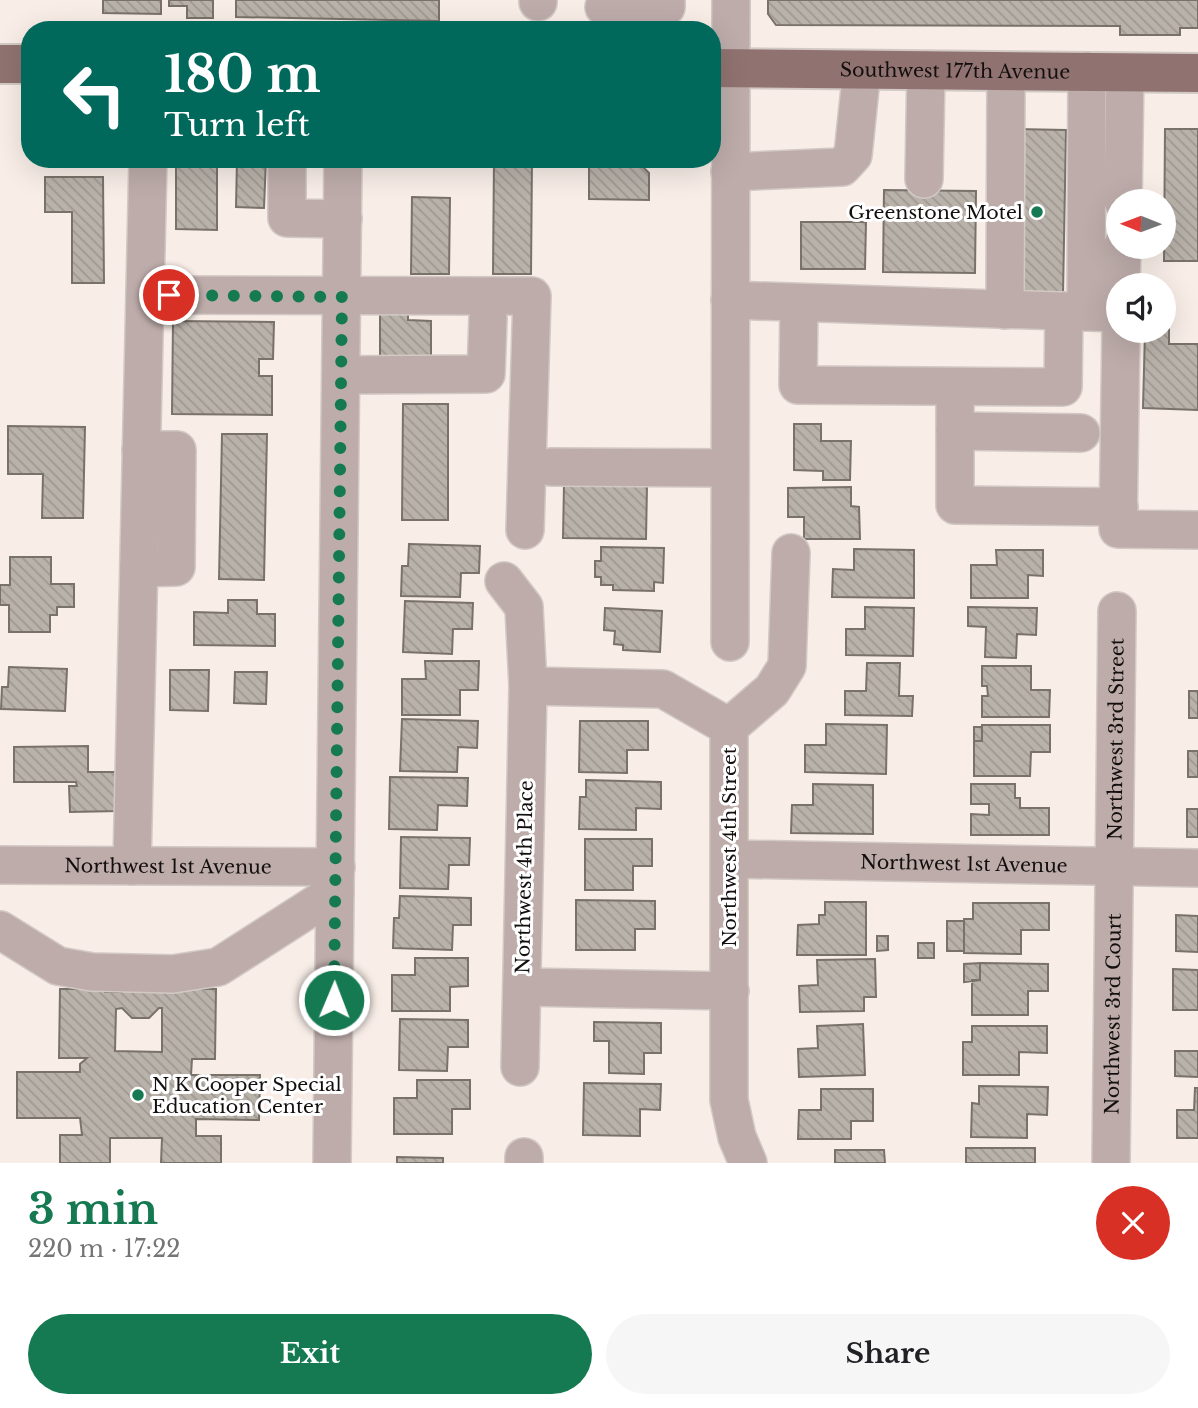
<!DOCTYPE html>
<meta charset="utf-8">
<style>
:root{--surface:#fff;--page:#f6f6f6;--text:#202124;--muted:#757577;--accent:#157a52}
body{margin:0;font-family:"Libre Baskerville",serif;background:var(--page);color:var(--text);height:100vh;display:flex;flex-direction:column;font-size:26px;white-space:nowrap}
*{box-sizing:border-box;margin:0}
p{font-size:23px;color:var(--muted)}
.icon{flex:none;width:38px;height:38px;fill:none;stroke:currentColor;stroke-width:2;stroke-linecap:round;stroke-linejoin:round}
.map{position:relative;height:1163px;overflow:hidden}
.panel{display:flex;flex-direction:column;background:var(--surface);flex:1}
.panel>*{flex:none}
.guide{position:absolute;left:21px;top:21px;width:700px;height:147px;border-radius:28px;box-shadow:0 7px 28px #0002;background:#00695c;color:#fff;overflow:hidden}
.needle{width:46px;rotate:271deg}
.controls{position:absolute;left:1106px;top:189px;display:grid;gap:14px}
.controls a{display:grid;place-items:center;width:70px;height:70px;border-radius:50%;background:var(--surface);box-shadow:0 7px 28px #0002;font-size:35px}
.pin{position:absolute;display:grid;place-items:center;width:60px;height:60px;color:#fff;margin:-30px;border:4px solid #fff;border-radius:50%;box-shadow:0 2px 7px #0007}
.me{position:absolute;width:77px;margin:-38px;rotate:1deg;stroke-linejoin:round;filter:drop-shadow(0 0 5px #0008)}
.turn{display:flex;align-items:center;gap:24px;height:147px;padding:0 28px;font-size:32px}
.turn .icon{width:91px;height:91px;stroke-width:2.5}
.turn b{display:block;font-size:49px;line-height:60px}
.round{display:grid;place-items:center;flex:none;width:74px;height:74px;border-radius:37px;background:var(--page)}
.headline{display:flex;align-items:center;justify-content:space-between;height:119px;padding:0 28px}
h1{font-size:42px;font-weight:700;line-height:52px;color:var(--accent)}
.action{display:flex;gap:14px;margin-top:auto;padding:14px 28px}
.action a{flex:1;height:80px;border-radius:42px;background:var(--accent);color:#fff;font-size:28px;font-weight:700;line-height:80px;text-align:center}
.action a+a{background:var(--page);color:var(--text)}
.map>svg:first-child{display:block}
.building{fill:url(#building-back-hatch);stroke:#79726a;stroke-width:2;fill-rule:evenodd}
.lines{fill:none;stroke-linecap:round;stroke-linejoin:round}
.minor-casing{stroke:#d3c9c4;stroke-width:40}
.major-casing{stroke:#d3c9c4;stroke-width:42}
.minor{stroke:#bdacaa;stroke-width:37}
.major{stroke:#907371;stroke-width:38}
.route{stroke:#157a52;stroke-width:12;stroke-dasharray:0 21.6}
.poi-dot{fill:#157a52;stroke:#fff;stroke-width:2.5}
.labels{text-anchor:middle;stroke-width:6;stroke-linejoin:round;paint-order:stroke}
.street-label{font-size:19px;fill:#130f0e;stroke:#fff}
.poi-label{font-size:19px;fill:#130f0e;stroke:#fff;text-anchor:end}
</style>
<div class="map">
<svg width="1198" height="1163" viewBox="0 0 1198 1163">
<defs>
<pattern id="building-back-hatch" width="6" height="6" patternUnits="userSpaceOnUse" patternTransform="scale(1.75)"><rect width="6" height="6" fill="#b9b2aa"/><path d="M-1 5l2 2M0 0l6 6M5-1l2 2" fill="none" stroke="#9e9891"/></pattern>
</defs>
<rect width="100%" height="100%" fill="#f8ede7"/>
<path class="building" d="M103,0H161V14L103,13Z
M169,0H213V18H187V6H169Z
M236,0H439V21L236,17Z
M768,0H1198V28H1180V35H1120V26L776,25L768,14Z
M1012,129L1066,130L1063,295L1009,294Z
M1165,129H1198V261H1164Z
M176,159H217V230L176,229Z
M237,159H266L264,208L236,207Z
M494,159H532L531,274H493Z
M589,166L643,167L649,173V200L589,199Z
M45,177H103L104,283H72V212H45Z
M884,190L976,191L975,273L883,272Z
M412,197L450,198L449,274H411Z
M801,222H866L865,269H801Z
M380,308L408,309V320L431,321V359H380Z
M173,321L274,322L273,359H259V376H272V415L172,414Z
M1164,321H1169V344H1198V410L1143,408L1145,331H1164Z
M403,404H448V520H402Z
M794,424H821V441H851L850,480H823V471L794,470Z
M8,426L85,427L83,518H42L43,474H8Z
M222,434H267L264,580L219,579Z
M564,484L647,486L646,539L563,538Z
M851,487V506L859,507L860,539H804V517H788V488Z
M409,544L480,546L479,573H461L460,597L401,596L402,566H408Z
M601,547L664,548L663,583L654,582V591L613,590V585H601V577H595V561H601Z
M854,549L914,550V598L832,597L833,569L854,570Z
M996,550H1043V576L1028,575V598H971V565H997Z
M10,557H51V584H74V607H57V615H50V632H9V605H0V585H10Z
M228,600H257V614H275V646L194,645V612L228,613Z
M405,601L473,603L472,629H453L452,654L403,652Z
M865,607L914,608L913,656L846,655V629H865Z
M968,607L1037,608L1036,635L1017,634L1016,658L985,657L986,627L968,626Z
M605,608L662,611L660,652L623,650V645L614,644L615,631L604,630Z
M425,661H479L478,690H460V715H402V679H426Z
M867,663H900L899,696H913L912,716L845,715V691H866Z
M982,666H1031V690H1050L1049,717H982V696H988L987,686H982Z
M9,667L67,669L65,711L1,709L2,687H8Z
M170,670H209L208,711L170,710Z
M235,672H267L266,704L234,703Z
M1189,691H1198V718H1189Z
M402,719L478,721L477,748L458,747L457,772L400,771Z
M580,721H648V750H627V773L579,772Z
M826,724L887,725L886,774L805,772V745H826Z
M982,725H1050V752H1031L1030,776H974V741H982Z
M974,727H982V741H974Z
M88,746V772H119V811L70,812L69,786H77L76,782H14V747Z
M1188,751H1198V777H1188Z
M390,777L468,778L467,806L438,805L437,830L389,829Z
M586,780L661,782V809L636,808V830L579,829L580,797H586Z
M813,784L873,785V834L791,833L792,805H813Z
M971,784H1015V798H1020V808H1049V835H971V814L989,815V804H971Z
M1187,809H1198V837H1187Z
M401,837L470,838L469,865H449L448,889L400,888Z
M585,839H652V866H633V890H585Z
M400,896L471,898V925H453L452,950L393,948L394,918H399Z
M576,900L655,901V929H635V950H576Z
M825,902H866V955H797L798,925L819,924V915H825Z
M973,903H1049V930H1021V954L964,953V919H973Z
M1176,915L1198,916V952L1176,951Z
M947,921H964V951H947Z
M877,936H888V950L877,951Z
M918,943H934V958H918Z
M415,958H468V986L450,987V1011H392V975H415Z
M875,959L876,997H864V1011L800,1012L799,986L818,985L817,960Z
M980,963V980L964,982V964Z
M980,963L1048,964V991H1028V1015H972V980H980Z
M1173,969L1198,970V1010H1173Z
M132,981L148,982L158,992H174V989H216L215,1059H192L191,1075H260L259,1120L196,1119V1136H221V1163H161L162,1138H110V1163H60V1135H82L80,1118H17V1072H80V1064L87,1058H59L60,989H105V992H122ZM122,1008L132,1018H149L159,1008H162V1052L115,1051L116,1009Z
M400,1019L468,1020V1047H448L447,1071L399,1070Z
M594,1022L661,1023V1053H644V1074L609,1073V1041H594Z
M863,1024L865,1075L799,1077L798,1049L818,1048L817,1026Z
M972,1026H1047V1053L1019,1052V1075H963V1042H972Z
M1175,1051H1198V1077L1175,1076Z
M417,1080H470V1109H452V1134H394V1098H417Z
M584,1083L661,1084L660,1110L640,1109V1136L583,1135Z
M979,1086L1048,1087L1047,1115L1027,1114V1138L971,1137L972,1103L979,1104Z
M1195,1088H1198V1138H1177V1110H1194Z
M821,1089H873V1121H851V1139H798L799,1110H821Z
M966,1148H1035V1163H966Z
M835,1150H884L885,1163H835Z
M397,1157L443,1158V1163H397Z"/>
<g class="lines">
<g class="minor-casing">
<g id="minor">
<path d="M538,2V0"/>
<path d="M604,7H666V0"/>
<path d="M287,159V218L343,219"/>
<path d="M730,172L842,167L853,155L862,69"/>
<path d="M924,179L926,70"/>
<path d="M1123,201L1125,72"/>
<path d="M1121,285L1122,247"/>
<path d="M145,295L532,296L525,530"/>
<path d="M730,300L1118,313"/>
<path d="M799,303L798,385L1063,387L1064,311"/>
<path d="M1005,310L1006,71"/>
<path d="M1086,312L1087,71"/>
<path d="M1121,331L1118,529L1198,530"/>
<path d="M341,375L486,374L488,318"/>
<path d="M955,387V505L1119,507"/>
<path d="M955,431L1081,433"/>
<path d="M551,467L730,468"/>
<path d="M139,568L176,567L177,450H141"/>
<path d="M504,581L524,607L528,686L520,1067"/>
<path d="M730,642L731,0"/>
<path d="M528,686L663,689L729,727"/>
<path id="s1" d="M730,859L1198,868"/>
<path id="s2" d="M0,865L336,867"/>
<path d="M132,866L148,159"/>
<path d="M0,930L58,966L92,972L173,974L218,967L335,892"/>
<path d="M522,987L730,991"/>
<path d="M524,1157V1163"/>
<path d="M332,1163L343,159"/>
<path d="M748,1163L737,1137L729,1100V727L772,690L787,666L791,553"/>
<path id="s3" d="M1111,1163L1117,611"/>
</g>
</g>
<g class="major-casing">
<g id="major">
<path d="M0,64H30"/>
<path id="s4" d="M712,68L1198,73"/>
</g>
</g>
<use href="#minor" class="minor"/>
<use href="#major" class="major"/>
</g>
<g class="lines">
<path class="route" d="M169,295L342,297L334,1000"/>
</g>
<g class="poi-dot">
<circle cx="1037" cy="212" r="7"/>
<circle cx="138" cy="1095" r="7"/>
</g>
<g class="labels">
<g class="street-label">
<text dy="7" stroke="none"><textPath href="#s4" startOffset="243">Southwest 177th Avenue</textPath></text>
<text dy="7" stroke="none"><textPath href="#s3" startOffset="424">Northwest 3rd Street</textPath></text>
<text transform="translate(729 847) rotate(-90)" y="7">Northwest 4th Street</text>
<text dy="7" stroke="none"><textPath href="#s1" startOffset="234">Northwest 1st Avenue</textPath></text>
<text dy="7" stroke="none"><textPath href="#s2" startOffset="168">Northwest 1st Avenue</textPath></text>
<text transform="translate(524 877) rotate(-89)" y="7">Northwest 4th Place</text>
<text dy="7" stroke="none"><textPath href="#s3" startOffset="149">Northwest 3rd Court</textPath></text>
</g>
<g class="poi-label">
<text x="1023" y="219">Greenstone Motel</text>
<text x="152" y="1091" text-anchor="start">N K Cooper Special<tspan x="152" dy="22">Education Center</tspan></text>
</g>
</g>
</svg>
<div class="controls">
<a><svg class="needle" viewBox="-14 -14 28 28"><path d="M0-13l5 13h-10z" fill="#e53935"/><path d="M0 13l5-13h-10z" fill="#757577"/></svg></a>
<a><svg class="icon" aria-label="sound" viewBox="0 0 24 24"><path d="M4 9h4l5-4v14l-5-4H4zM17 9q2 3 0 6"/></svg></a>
</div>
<div class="pin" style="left:169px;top:295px;background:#d93025"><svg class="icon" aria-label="arrive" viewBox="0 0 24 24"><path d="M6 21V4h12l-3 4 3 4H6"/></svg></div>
<svg class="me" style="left:334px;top:1000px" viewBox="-20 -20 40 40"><circle r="17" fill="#157a52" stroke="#fff" stroke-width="3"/><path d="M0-11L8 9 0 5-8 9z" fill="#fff"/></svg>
<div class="guide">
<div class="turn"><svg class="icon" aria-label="left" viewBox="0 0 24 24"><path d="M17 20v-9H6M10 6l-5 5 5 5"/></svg><div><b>180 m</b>Turn left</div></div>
</div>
</div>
<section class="panel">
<div class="headline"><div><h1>3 min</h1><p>220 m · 17:22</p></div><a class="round" style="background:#d93025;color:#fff"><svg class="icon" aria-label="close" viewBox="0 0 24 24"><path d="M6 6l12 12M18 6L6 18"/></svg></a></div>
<div class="action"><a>Exit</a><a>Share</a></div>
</section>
